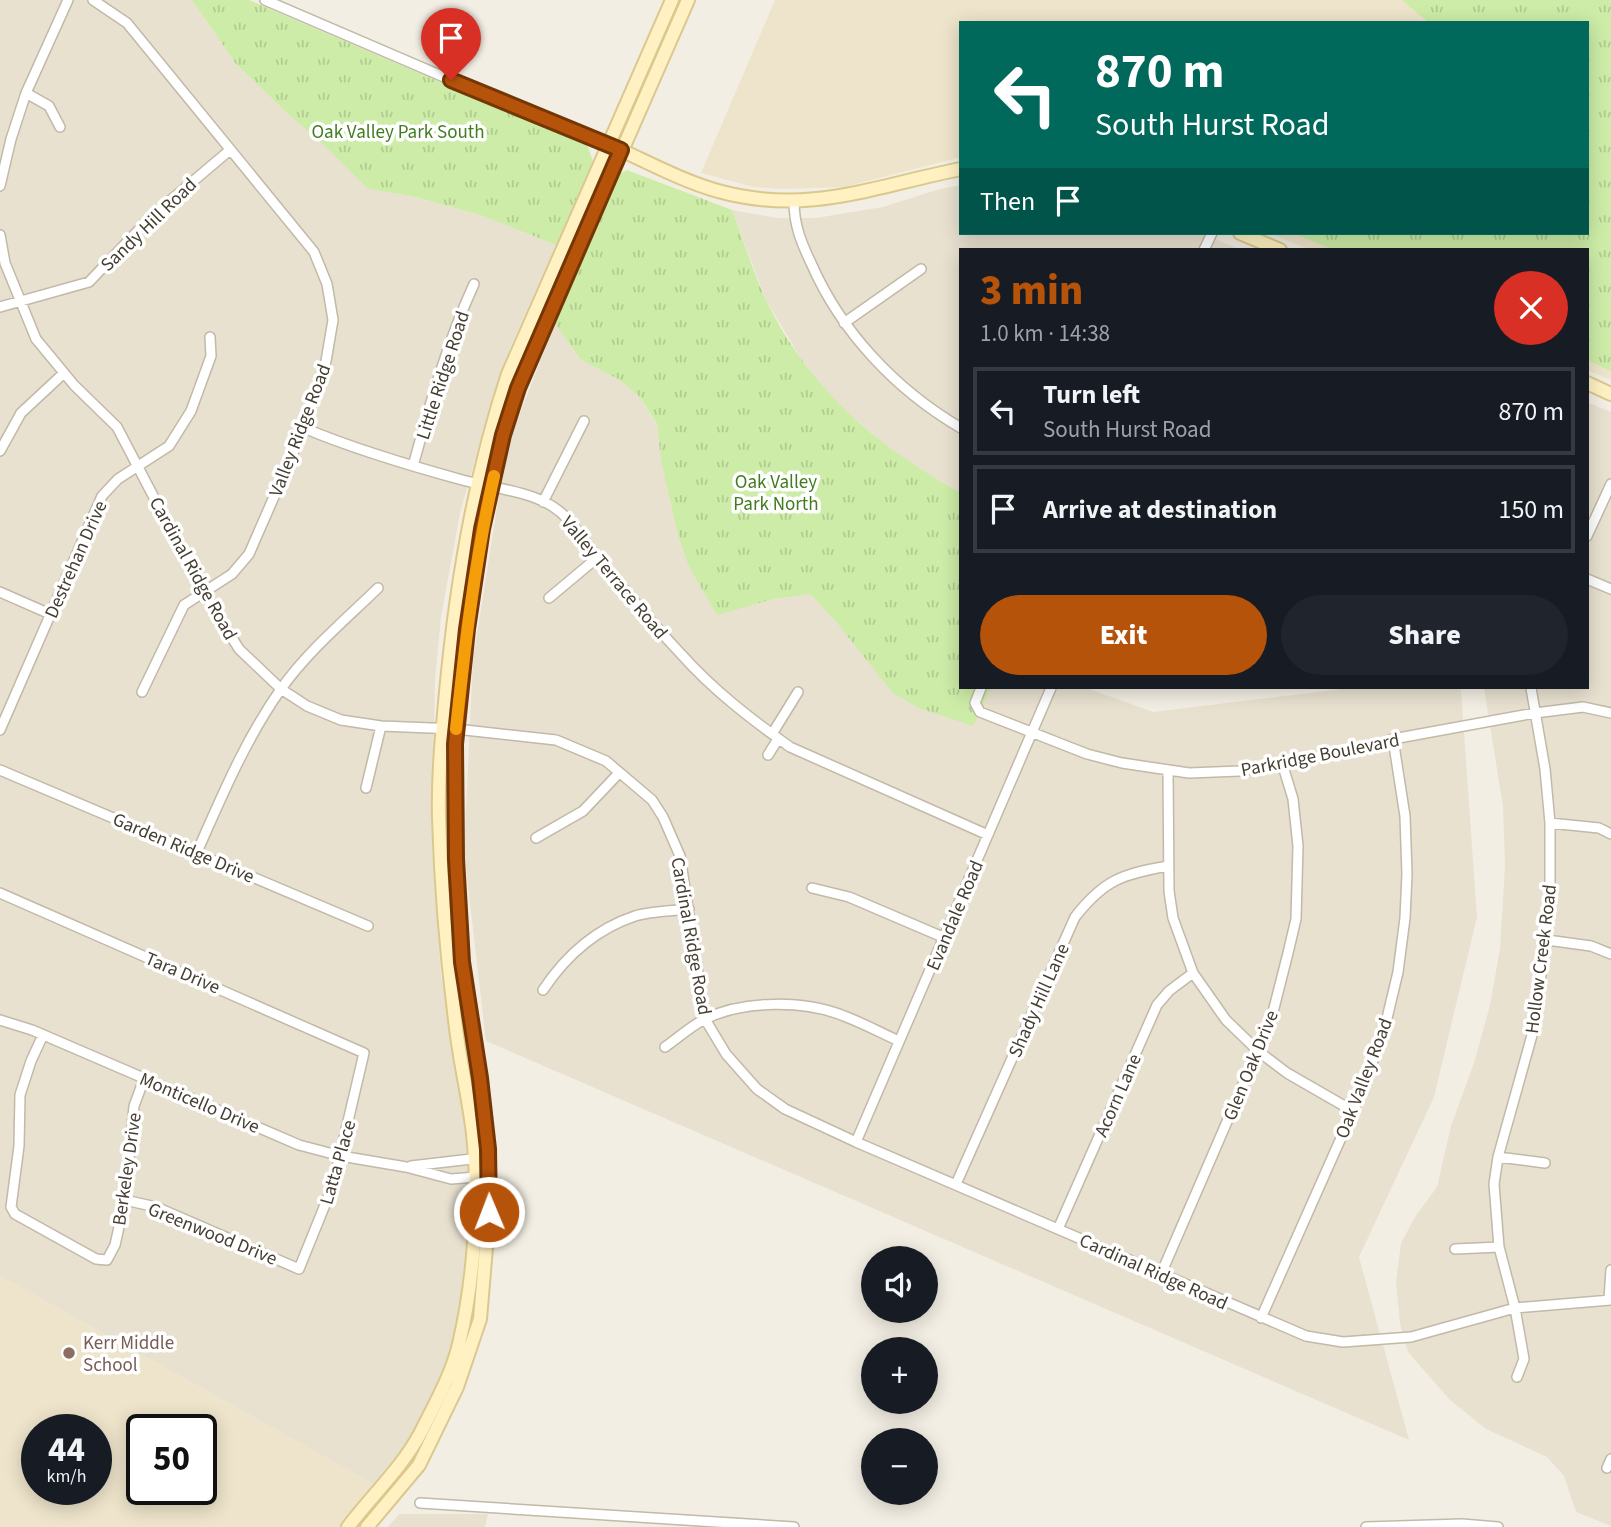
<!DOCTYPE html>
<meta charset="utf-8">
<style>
:root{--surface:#171b24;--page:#20242c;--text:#f1f3f6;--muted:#9ea1a6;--line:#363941;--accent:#b45309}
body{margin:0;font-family:"Source Sans 3",sans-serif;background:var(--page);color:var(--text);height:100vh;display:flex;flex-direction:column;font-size:26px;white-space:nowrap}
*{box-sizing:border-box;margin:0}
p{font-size:23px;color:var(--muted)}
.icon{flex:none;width:38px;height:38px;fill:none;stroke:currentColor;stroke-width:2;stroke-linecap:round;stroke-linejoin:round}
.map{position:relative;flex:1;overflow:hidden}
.panel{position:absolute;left:959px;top:248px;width:630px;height:441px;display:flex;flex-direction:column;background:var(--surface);border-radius:0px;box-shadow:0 4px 18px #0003}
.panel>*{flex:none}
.guide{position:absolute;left:959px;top:21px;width:630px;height:214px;border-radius:0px;box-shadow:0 4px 18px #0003;background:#00695c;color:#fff;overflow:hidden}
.tools{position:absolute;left:861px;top:1246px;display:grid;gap:14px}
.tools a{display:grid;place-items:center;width:77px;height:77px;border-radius:50%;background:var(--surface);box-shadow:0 4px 18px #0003;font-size:35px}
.speed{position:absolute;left:21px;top:1414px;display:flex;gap:14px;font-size:35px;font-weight:700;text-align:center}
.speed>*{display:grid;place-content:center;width:91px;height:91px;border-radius:50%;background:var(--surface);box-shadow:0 4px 18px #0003;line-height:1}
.speed small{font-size:18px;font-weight:400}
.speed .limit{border:4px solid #111;border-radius:10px;background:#fff;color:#111}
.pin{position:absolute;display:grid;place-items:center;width:60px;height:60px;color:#fff;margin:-72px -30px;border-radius:50% 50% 50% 0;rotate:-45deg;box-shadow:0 0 7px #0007}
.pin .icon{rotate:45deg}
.me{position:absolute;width:77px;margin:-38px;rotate:359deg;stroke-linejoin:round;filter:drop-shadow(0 0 5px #0008)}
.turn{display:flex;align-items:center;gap:24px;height:147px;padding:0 21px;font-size:32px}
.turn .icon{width:91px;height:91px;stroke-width:2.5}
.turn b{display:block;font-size:49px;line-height:60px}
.then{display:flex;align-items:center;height:66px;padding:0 21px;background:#0003;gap:14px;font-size:26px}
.round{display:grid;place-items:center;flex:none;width:74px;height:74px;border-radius:37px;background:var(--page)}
.summary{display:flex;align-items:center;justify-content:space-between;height:119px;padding:0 21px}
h1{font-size:42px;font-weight:800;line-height:52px;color:var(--accent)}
.button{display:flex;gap:14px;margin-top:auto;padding:14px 21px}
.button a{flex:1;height:80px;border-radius:42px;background:var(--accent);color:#fff;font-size:28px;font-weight:800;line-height:80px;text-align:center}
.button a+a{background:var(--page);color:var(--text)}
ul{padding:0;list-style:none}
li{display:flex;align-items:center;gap:21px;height:88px;margin:0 14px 10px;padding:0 7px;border:4px solid var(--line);border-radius:0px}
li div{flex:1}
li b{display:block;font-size:26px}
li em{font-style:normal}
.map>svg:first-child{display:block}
.residential{fill:#e8e1d0}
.education{fill:#eee4cb;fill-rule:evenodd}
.grass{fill:url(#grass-tufts)}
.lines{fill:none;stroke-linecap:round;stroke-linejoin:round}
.street-casing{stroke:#c2b9a7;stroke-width:12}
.secondary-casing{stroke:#dac88f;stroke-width:16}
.street{stroke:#fff;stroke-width:9}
.secondary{stroke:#fff1c1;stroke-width:12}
.route-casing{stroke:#753606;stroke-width:18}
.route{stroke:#b45309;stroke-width:12}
.slow{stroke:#f59e0b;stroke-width:12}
.education-dot{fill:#8d6e63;stroke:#fff;stroke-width:2.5}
.labels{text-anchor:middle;stroke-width:7;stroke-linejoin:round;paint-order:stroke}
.park-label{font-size:19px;fill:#427c21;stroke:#fff}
.street-label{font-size:19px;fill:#453e32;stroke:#fff}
.education-label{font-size:19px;fill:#785e54;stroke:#fff;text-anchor:start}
</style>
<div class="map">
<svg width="1611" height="1527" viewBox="0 0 1611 1527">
<defs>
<pattern id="grass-tufts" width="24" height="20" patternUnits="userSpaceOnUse" patternTransform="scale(1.75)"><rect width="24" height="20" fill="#cceca7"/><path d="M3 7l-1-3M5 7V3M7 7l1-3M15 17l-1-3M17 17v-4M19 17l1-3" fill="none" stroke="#b1cb90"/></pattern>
</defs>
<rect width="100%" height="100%" fill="#f3eee3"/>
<path class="residential" d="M0,0H192L236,64L288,114L325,145L368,189L412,196L480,215L556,245L510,348L493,396L460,513L441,617L435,679L432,846L441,976L453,1030L470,1146L471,1231L460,1316L446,1363L424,1415L404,1450L377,1486L0,1276Z
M961,185V233H1201L1241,250H961V493L898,456L847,412L822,387L800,357L766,300L732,210L777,218H816L883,207L940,189Z
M555,324L581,360L618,379L640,397L657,425L661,460L677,532L688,565L717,614L774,599L810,594L837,623L972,726L991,688H1087L1153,712L1351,688H1453L1461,690L1477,917L1434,1097L1359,1257L1409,1440L486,1041L464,851L473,660L498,501L513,431Z
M1587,402L1611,412V1526L1576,1512L1564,1476L1547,1457L1486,1429L1449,1399L1408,1352L1400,1324L1396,1282L1401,1243L1415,1217L1437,1187L1451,1126L1474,1063L1490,1005L1500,949L1505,866L1503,807L1484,688H1587Z
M399,1514H488L485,1527H388Z"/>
<path class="education" d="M775,0H1611V380L1587,370V250H1310L1269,233H1587V23H961V157L844,187L782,189L754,187L701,173Z
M0,1276L377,1486L343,1527H0ZM37,1430H96V1489H37ZM142,1430H201V1489H142Z"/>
<path class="grass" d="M192,0H249L587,145L593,161L556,245L480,215L412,196L368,189L325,146L288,114L236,64Z
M1402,0H1611V371L1587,360V250H1333L1293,233H1587V23H1429Z
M627,170L732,210C743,239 753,271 766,300C809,389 876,446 961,493V688H991L973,726L919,708L893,693L837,623L810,594L774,599L717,615L688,565L677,532L661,460L657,424L640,397L618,379L581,360L555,324L619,174Z"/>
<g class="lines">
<g class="street-casing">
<path id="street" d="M93,0L127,23L314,252L327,284L333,320L326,361L304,428L249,554L232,574L184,605L142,692
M265,0L472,89L607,144
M26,93L49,106L60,127
M0,186L11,139L26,93L68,0
M794,201C794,225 801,242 811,263C841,332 896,390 961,428
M0,235L5,263L36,339L74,385L117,427L203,591L239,649L281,689L307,706L341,720L381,726L456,729L556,740L606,761L652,800L663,817L680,856L705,1019L726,1054L757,1089L785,1109L856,1142L1306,1336L1343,1342L1411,1337L1515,1308L1611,1300
M1204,250L1212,233
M0,307L89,282L153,215L230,150
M844,323L921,269
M304,428C356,450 411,466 466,481C493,488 528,491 552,506C568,516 577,531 588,545C617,581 649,620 681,654C713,690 751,719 790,747L988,835
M0,451L21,413L64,373
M413,466C430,404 447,343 474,284
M543,502L584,421
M1587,536L1611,484
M1587,579L1611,589
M0,592L50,614
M549,598L598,557
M981,688L975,703L980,712L1087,754L1122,763L1189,773L1240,771L1368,748L1393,739L1535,713L1583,707L1611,713
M0,730L102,496L118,479L169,446L191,411L211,356L210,337
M772,734L798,692
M768,755L778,739
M0,770L368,926
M1168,771L1169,891L1173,918L1193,973L1226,1020L1258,1051L1287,1073L1353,1111
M366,788L381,726
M1550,823L1599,828L1611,834
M536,838L583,811L619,773
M197,852C222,796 245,740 281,689C308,651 344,621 378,588
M812,888L849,897L945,938
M0,893L364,1053L333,1185L299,1269L156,1207L125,1200
M1547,940L1591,946L1611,954
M543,990C565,957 596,929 635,916C651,911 672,911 689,909
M0,1020L32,1030L299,1145L341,1156L406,1167L451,1179L489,1176
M43,1035L31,1061L20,1095L19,1146L11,1207L15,1214L96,1259L107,1260L115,1245L125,1200L134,1106L144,1079
M665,1047C678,1038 691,1026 705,1019C744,1000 804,1000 844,1016C863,1023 881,1033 899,1041
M856,1142L1051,688
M1498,1157L1545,1163
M411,1166L480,1158
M956,1184L1075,917C1104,880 1122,874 1168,866
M1058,1229L1157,1005L1169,991L1193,973
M1455,1249L1499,1247
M1161,1274L1271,1020L1288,953L1296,919L1298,846L1293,799L1282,763
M1609,1299L1611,1270
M1261,1318L1353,1111L1383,1035L1398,972L1405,918L1407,874L1405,816L1393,739
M1517,1377L1524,1359L1515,1308L1499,1247L1494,1184L1498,1157L1534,1028L1550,907V823L1545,769L1531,688
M1607,1468L1611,1459
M420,1503L794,1527
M1366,1527L1462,1524L1498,1527"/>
</g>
<g class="secondary-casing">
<path id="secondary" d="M614,147C648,162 682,181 718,191C808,216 874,186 961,169
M1240,233L1280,250
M1587,383L1611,394
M348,1527C372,1495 402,1468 421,1432C435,1404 452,1374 459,1344C474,1281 480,1199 473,1134C469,1099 460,1063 456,1028C447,958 441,888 439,818C438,776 442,734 446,692C456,584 474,477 508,374L672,0
M367,1527L419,1465L457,1387L480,1319L489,1212L488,1149L480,1078L462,963L456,859L455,744L467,629L482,529L503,435L518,388L688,0"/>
</g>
<use href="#street" class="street"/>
<use href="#secondary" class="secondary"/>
</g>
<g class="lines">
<g class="route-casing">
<path id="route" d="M451,80L621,150L518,388L503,435L482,529L467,629L455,744L456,859L462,962L480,1078L488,1149L489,1212"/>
</g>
<use href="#route" class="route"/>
<path class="slow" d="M456,729C465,644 475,560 494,476"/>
</g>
<circle class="education-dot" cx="69" cy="1353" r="7"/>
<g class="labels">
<g class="park-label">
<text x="398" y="138">Oak Valley Park South</text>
<text x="776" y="488">Oak Valley<tspan x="776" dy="22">Park North</tspan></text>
</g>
<g class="street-label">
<text transform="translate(148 224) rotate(-44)" y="7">Sandy Hill Road</text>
<text transform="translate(442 375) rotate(-72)" y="7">Little Ridge Road</text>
<text transform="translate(299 430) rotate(-69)" y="7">Valley Ridge Road</text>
<text transform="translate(75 559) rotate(-66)" y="7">Destrehan Drive</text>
<text transform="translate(194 568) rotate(61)" y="7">Cardinal Ridge Road</text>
<text transform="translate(615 577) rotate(50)" y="7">Valley Terrace Road</text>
<text transform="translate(1320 754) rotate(-11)" y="7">Parkridge Boulevard</text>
<text transform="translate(184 847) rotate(23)" y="7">Garden Ridge Drive</text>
<text transform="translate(954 915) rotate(-67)" y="7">Evandale Road</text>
<text transform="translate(692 936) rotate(80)" y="7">Cardinal Ridge Road</text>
<text transform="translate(1540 959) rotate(-83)" y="7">Hollow Creek Road</text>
<text transform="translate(183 972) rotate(23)" y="7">Tara Drive</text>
<text transform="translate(1038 1000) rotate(-66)" y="7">Shady Hill Lane</text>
<text transform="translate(1250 1065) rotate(-68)" y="7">Glen Oak Drive</text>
<text transform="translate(1363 1078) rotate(-69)" y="7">Oak Valley Road</text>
<text transform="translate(1117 1095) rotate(-66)" y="7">Acorn Lane</text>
<text transform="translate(200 1102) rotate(23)" y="7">Monticello Drive</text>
<text transform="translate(337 1162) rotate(-74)" y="7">Latta Place</text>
<text transform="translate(126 1169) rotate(-82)" y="7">Berkeley Drive</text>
<text transform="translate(213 1233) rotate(22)" y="7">Greenwood Drive</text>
<text transform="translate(1154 1271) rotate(24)" y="7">Cardinal Ridge Road</text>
</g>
<g class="education-label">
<text x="83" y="1349">Kerr Middle<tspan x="83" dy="22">School</tspan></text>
</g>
</g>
</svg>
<div class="tools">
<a><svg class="icon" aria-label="sound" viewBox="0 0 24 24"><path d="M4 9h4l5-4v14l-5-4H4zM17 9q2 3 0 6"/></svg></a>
<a>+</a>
<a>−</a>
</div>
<div class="speed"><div>44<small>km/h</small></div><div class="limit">50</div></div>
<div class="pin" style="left:451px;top:80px;background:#d93025"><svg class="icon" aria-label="arrive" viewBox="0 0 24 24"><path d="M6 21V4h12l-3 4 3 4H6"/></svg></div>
<svg class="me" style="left:489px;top:1212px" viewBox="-20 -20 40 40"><circle r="17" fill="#b45309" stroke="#fff" stroke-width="3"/><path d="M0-11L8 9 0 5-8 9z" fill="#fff"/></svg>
<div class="guide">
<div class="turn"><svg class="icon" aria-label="left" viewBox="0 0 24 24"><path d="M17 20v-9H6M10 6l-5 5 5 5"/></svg><div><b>870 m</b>South Hurst Road</div></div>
<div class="then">Then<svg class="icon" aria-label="arrive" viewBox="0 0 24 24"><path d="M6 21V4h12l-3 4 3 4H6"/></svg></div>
</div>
<section class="panel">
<div class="summary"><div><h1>3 min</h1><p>1.0 km · 14:38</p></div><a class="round" style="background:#d93025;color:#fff"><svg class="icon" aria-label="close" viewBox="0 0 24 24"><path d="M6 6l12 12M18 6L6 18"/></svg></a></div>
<ul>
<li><svg class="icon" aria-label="left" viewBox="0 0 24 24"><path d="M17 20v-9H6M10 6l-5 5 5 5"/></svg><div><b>Turn left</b><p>South Hurst Road</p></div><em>870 m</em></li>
<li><svg class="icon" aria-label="arrive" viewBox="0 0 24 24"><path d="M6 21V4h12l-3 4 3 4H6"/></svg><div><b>Arrive at destination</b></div><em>150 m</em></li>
</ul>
<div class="button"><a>Exit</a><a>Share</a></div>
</section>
</div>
